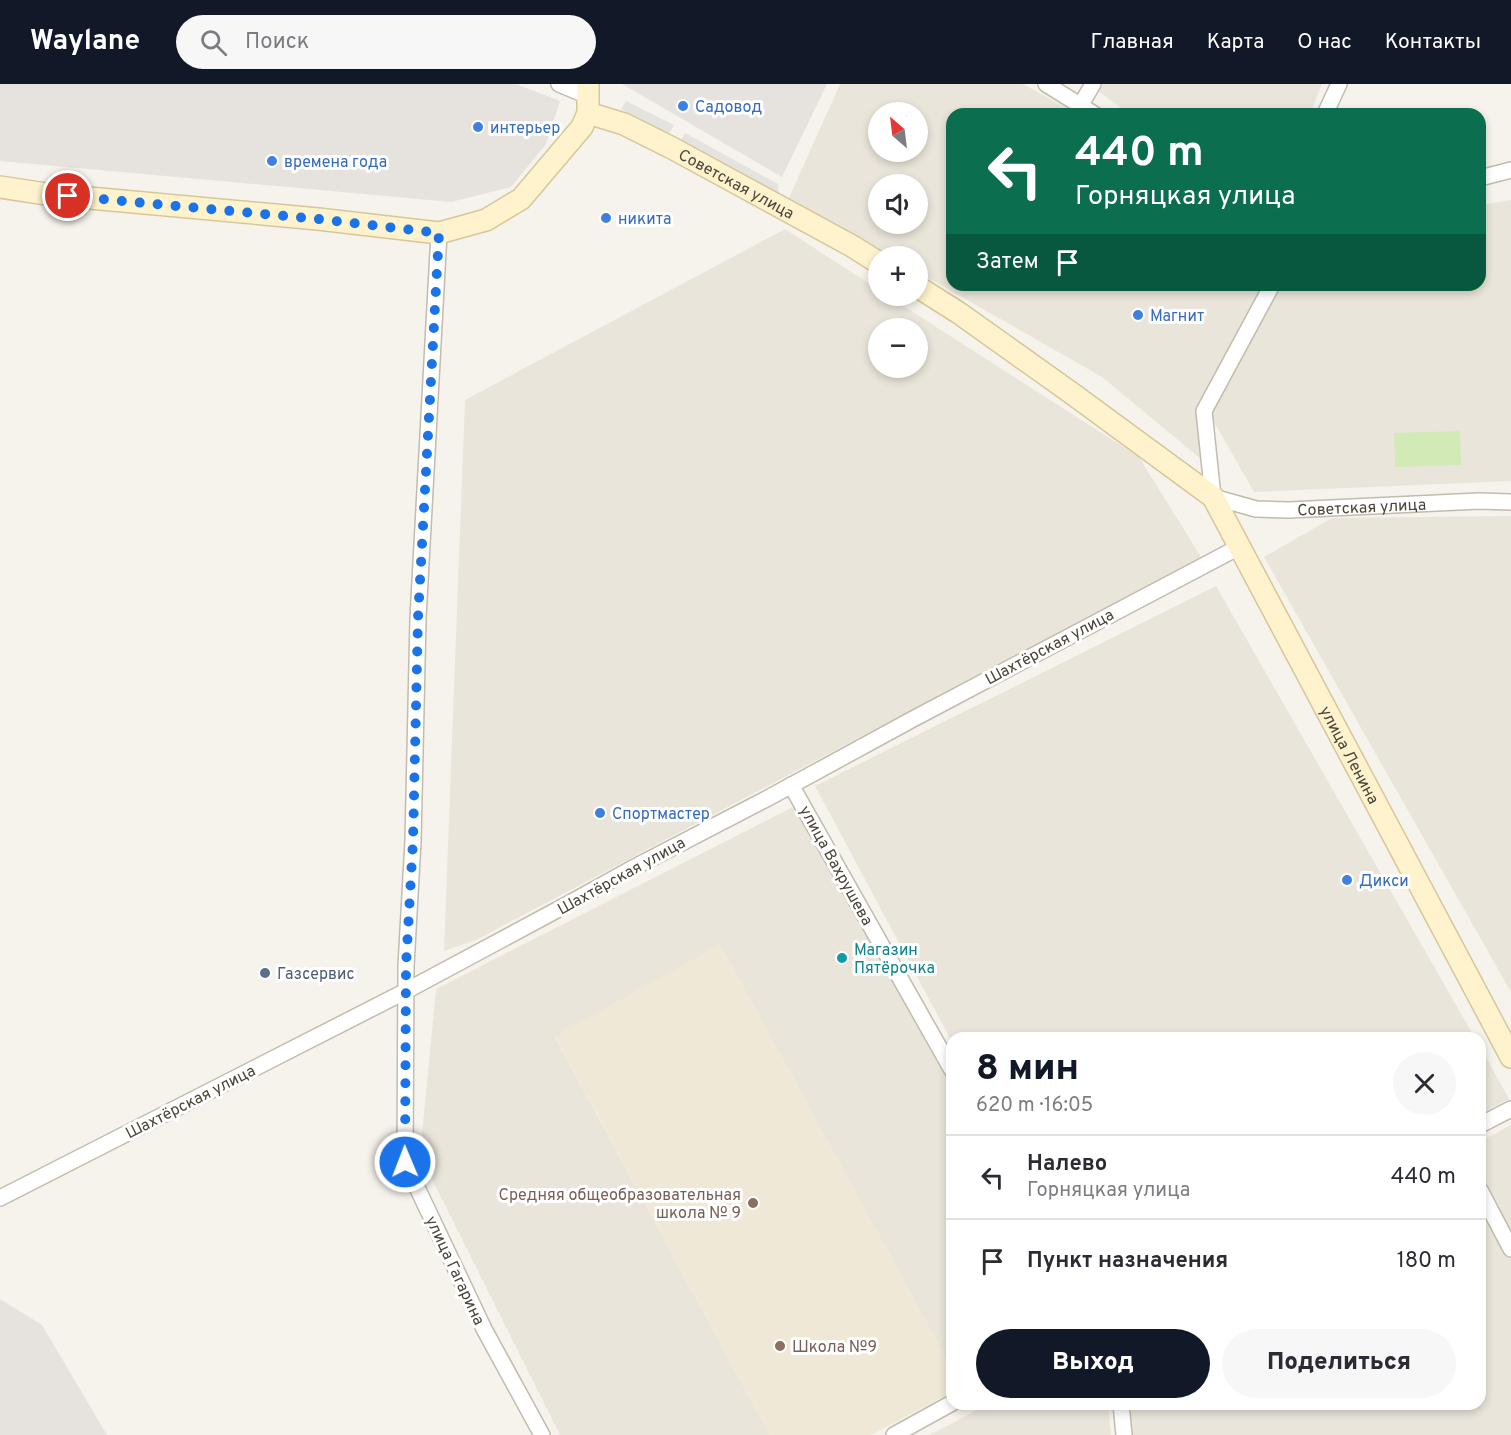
<!DOCTYPE html>
<html lang="ru">
<meta charset="utf-8">
<style>
:root{--surface:#fff;--page:#f7f7f7;--text:#2b2b33;--muted:#7c7c81;--line:#e1e1e2;--accent:#111827}
body{margin:0;font-family:Overpass,sans-serif;background:var(--page);color:var(--text);height:100vh;display:flex;flex-direction:column;font-size:22px;white-space:nowrap}
*{box-sizing:border-box;margin:0}
p{font-size:20px;color:var(--muted)}
.icon{flex:none;width:33px;height:33px;fill:none;stroke:currentColor;stroke-width:2;stroke-linecap:round;stroke-linejoin:round}
.map{position:relative;flex:1;overflow:hidden}
.drawer{position:absolute;left:946px;top:948px;width:540px;height:378px;display:flex;flex-direction:column;background:var(--surface);border-radius:18px;box-shadow:0 3px 9px #0003}
.drawer>*{flex:none}
.guide{position:absolute;left:946px;top:24px;width:540px;height:183px;border-radius:18px;box-shadow:0 3px 9px #0003;background:#0b6e4f;color:#fff;overflow:hidden}
.needle{width:39px;rotate:332deg}
.tools{position:absolute;left:868px;top:18px;display:grid;gap:12px}
.tools a{display:grid;place-items:center;width:60px;height:60px;border-radius:50%;background:var(--surface);box-shadow:0 3px 9px #0003;font-size:30px}
.pin{position:absolute;display:grid;place-items:center;width:51px;height:51px;color:#fff;margin:-26px;border:3px solid #fff;border-radius:50%;box-shadow:0 2px 6px #0007}
.me{position:absolute;width:66px;margin:-33px;rotate:359deg;stroke-linejoin:round;filter:drop-shadow(0 0 4px #0008)}
.turn{display:flex;align-items:center;gap:21px;height:126px;padding:0 30px;font-size:27px}
.turn .icon{width:78px;height:78px;stroke-width:2.5}
.turn b{display:block;font-size:42px;line-height:51px}
.then{display:flex;align-items:center;height:57px;padding:0 30px;background:#0003;gap:12px;font-size:22px}
.round{display:grid;place-items:center;flex:none;width:63px;height:63px;border-radius:32px;background:var(--page)}
.headline{display:flex;align-items:center;justify-content:space-between;height:102px;padding:0 30px}
h1{font-size:36px;font-weight:800;line-height:45px;color:var(--accent)}
.action{display:flex;gap:12px;margin-top:auto;padding:12px 30px}
.action a{flex:1;height:69px;border-radius:36px;background:var(--accent);color:#fff;font-size:24px;font-weight:800;line-height:69px;text-align:center}
.action a+a{background:var(--page);color:var(--text)}
ul{padding:0;list-style:none}
li{display:flex;align-items:center;gap:18px;height:84px;padding:0 30px;border-top:2px solid var(--line)}
li div{flex:1}
li b{display:block;font-size:22px}
li em{font-style:normal}
header{display:flex;align-items:center;gap:36px;box-sizing:border-box;height:84px;padding:0 30px;background:var(--accent);color:#fff}
header strong{font-size:28px}
nav{display:flex;gap:33px;margin-inline-start:auto;font-size:21px}
.search{width:420px;height:54px;background:var(--page);display:flex;align-items:center;gap:15px;box-sizing:border-box;padding:0 21px;border-radius:33px;color:var(--muted);font-size:22px}
.map>svg:first-child{display:block}
.residential{fill:#eae5da;fill-rule:evenodd}
.industrial{fill:#e6e2dd}
.education{fill:#efe8d6}
.green{fill:#d2eab5}
.parking{fill:#e5e3e0}
.lines{fill:none;stroke-linecap:round;stroke-linejoin:round}
.street-casing{stroke:#c2bbae;stroke-width:18}
.secondary-casing{stroke:#d6c79b;stroke-width:24}
.street{stroke:#fff;stroke-width:15}
.secondary{stroke:#fff3cd;stroke-width:21}
.route{stroke:#1a73e8;stroke-width:10;stroke-dasharray:0 18}
.shop-dot{fill:#3f7fe0;stroke:#fff;stroke-width:2}
.culture-dot{fill:#0f9aa8;stroke:#fff;stroke-width:2}
.service-dot{fill:#5c6f8a;stroke:#fff;stroke-width:2}
.education-dot{fill:#8d6e63;stroke:#fff;stroke-width:2}
.labels{text-anchor:middle;stroke-width:6;stroke-linejoin:round;paint-order:stroke}
.shop-label{font-size:16px;fill:#366cbe;stroke:#fff;text-anchor:start}
.street-label{font-size:16px;fill:#4b4439;stroke:#fff}
.culture-label{font-size:16px;fill:#0d838f;stroke:#fff;text-anchor:start}
.service-label{font-size:16px;fill:#4e5e75;stroke:#fff;text-anchor:start}
.education-label{font-size:16px;fill:#785e54;stroke:#fff;text-anchor:end}
</style>
<header>
<strong>Waylane</strong>
<div class="search"><svg class="icon" aria-label="search" viewBox="0 0 24 24"><circle cx="10" cy="10" r="6"/><path d="M15 15l6 6"/></svg>Поиск</div>
<nav><a>Главная</a><a>Карта</a><a>О нас</a><a>Контакты</a></nav>
</header>
<div class="map">
<svg width="1511" height="1351" viewBox="0 0 1511 1351">
<rect width="100%" height="100%" fill="#f6f3ec"/>
<path class="residential" d="M840,0H1023L1077,30H952V201H1480L1481,121L1511,116V397L1254,408L1205,322L1207,380L1102,293L918,188V172H890L789,114ZM879,28H918V68H879ZM879,100H918V140H879Z
M1103,0H1322L1310,30H1130L1098,7Z
M785,145L879,206V212H888L1139,373L1201,473L476,856L444,867L465,316ZM918,244V284H879V244Z
M1511,432V908L1264,473L1332,434Z
M1216,502L1475,954H952V958L815,702Z
M799,720L952,1002V1285L720,861L555,953L770,1351H560L420,1071L436,905Z
M1481,964L1509,1015L1481,1030H1480Z
M1511,1041V1351H1124L1119,1320H1480L1481,1057Z
M988,1320H1108L1111,1351H930Z"/>
<path class="industrial" d="M0,0H516L560,17L546,60L511,103L451,118L0,77Z
M622,0H827L782,93Z
M0,1215L42,1241L107,1351H0Z"/>
<path class="education" d="M720,861L952,1285V1308L871,1351H770L555,952Z"/>
<path class="green" d="M1460,347L1461,381L1395,383L1394,349Z"/>
<path class="parking" d="M626,17L674,41L669,50L621,25Z
M685,49L778,100L779,112L680,58Z"/>
<g class="lines">
<g class="street-casing">
<g id="street">
<path d="M559,0L588,12"/>
<path d="M1046,0L1094,30"/>
<path d="M1080,22L1093,0"/>
<path d="M1325,30L1339,0"/>
<path d="M1480,94L1511,86"/>
<path d="M439,149L418,534L413,757L406,882L405,1078L484,1245L542,1351"/>
<path id="s1" d="M1272,201L1204,327L1213,413L1256,425L1289,426L1479,417L1511,418"/>
<path d="M791,701L952,986"/>
<path d="M1480,1041L1511,1025"/>
<path d="M1480,1106L1511,1165"/>
<path d="M0,1114L406,907L568,820L631,785L768,714L913,635L1239,463"/>
<path d="M1121,1320L1124,1351"/>
<path d="M894,1351L952,1319"/>
</g>
</g>
<g class="secondary-casing">
<g id="secondary">
<path id="s2" d="M588,29L624,40L672,64L852,162L879,179"/>
<path d="M0,103L46,110L318,135L439,149L486,136L521,115L582,43L588,29V0"/>
<path id="s3" d="M918,203L959,229L1070,308L1213,413L1511,973"/>
</g>
</g>
<use href="#street" class="street"/>
<use href="#secondary" class="secondary"/>
</g>
<g class="lines">
<path class="route" d="M68,112L318,135L439,149L418,534L413,757L406,882L405,1078"/>
</g>
<g class="shop-dot">
<circle cx="683" cy="22" r="6"/>
<circle cx="478" cy="43" r="6"/>
<circle cx="272" cy="77" r="6"/>
<circle cx="606" cy="134" r="6"/>
<circle cx="1138" cy="231" r="6"/>
<circle cx="600" cy="729" r="6"/>
<circle cx="1347" cy="796" r="6"/>
</g>
<circle class="culture-dot" cx="842" cy="874" r="6"/>
<circle class="service-dot" cx="265" cy="889" r="6"/>
<g class="education-dot">
<circle cx="753" cy="1119" r="6"/>
<circle cx="780" cy="1262" r="6"/>
</g>
<g class="labels">
<g class="shop-label">
<text x="695" y="28">Садовод</text>
<text x="490" y="49">интерьер</text>
<text x="284" y="83">времена года</text>
<text x="618" y="140">никита</text>
<text x="1150" y="237">Магнит</text>
<text x="612" y="735">Спортмастер</text>
<text x="1359" y="802">Дикси</text>
</g>
<g class="street-label">
<text dy="6" stroke="none"><textPath href="#s2" startOffset="165">Советская улица</textPath></text>
<text dy="6" stroke="none"><textPath href="#s1" startOffset="380">Советская улица</textPath></text>
<text transform="translate(1049 562) rotate(-28)" y="6">Шахтёрская улица</text>
<text dy="6" stroke="none"><textPath href="#s3" startOffset="654">улица Ленина</textPath></text>
<text transform="translate(837 781) rotate(61)" y="6">улица Вахрушева</text>
<text transform="translate(621 791) rotate(-29)" y="6">Шахтёрская улица</text>
<text transform="translate(190 1017) rotate(-27)" y="6">Шахтёрская улица</text>
<text transform="translate(456 1186) rotate(65)" y="6">улица Гагарина</text>
</g>
<g class="culture-label">
<text x="854" y="871">Магазин<tspan x="854" dy="18">Пятёрочка</tspan></text>
</g>
<g class="service-label">
<text x="277" y="895">Газсервис</text>
</g>
<g class="education-label">
<text x="741" y="1116">Средняя общеобразовательная<tspan x="741" dy="18">школа № 9</tspan></text>
<text x="792" y="1268" text-anchor="start">Школа №9</text>
</g>
</g>
</svg>
<div class="tools">
<a><svg class="needle" viewBox="-14 -14 28 28"><path d="M0-13l5 13h-10z" fill="#e53935"/><path d="M0 13l5-13h-10z" fill="#7c7c81"/></svg></a>
<a><svg class="icon" aria-label="sound" viewBox="0 0 24 24"><path d="M4 9h4l5-4v14l-5-4H4zM17 9q2 3 0 6"/></svg></a>
<a>+</a>
<a>−</a>
</div>
<div class="pin" style="left:68px;top:112px;background:#d93025"><svg class="icon" aria-label="arrive" viewBox="0 0 24 24"><path d="M6 21V4h12l-3 4 3 4H6"/></svg></div>
<svg class="me" style="left:405px;top:1078px" viewBox="-20 -20 40 40"><circle r="17" fill="#1a73e8" stroke="#fff" stroke-width="3"/><path d="M0-11L8 9 0 5-8 9z" fill="#fff"/></svg>
<div class="guide">
<div class="turn"><svg class="icon" aria-label="left" viewBox="0 0 24 24"><path d="M17 20v-9H6M10 6l-5 5 5 5"/></svg><div><b>440 m</b>Горняцкая улица</div></div>
<div class="then">Затем<svg class="icon" aria-label="arrive" viewBox="0 0 24 24"><path d="M6 21V4h12l-3 4 3 4H6"/></svg></div>
</div>
<section class="drawer">
<div class="headline"><div><h1>8 мин</h1><p>620 m · 16:05</p></div><a class="round"><svg class="icon" aria-label="close" viewBox="0 0 24 24"><path d="M6 6l12 12M18 6L6 18"/></svg></a></div>
<ul>
<li><svg class="icon" aria-label="left" viewBox="0 0 24 24"><path d="M17 20v-9H6M10 6l-5 5 5 5"/></svg><div><b>Налево</b><p>Горняцкая улица</p></div><em>440 m</em></li>
<li><svg class="icon" aria-label="arrive" viewBox="0 0 24 24"><path d="M6 21V4h12l-3 4 3 4H6"/></svg><div><b>Пункт назначения</b></div><em>180 m</em></li>
</ul>
<div class="action"><a>Выход</a><a>Поделиться</a></div>
</section>
</div>
